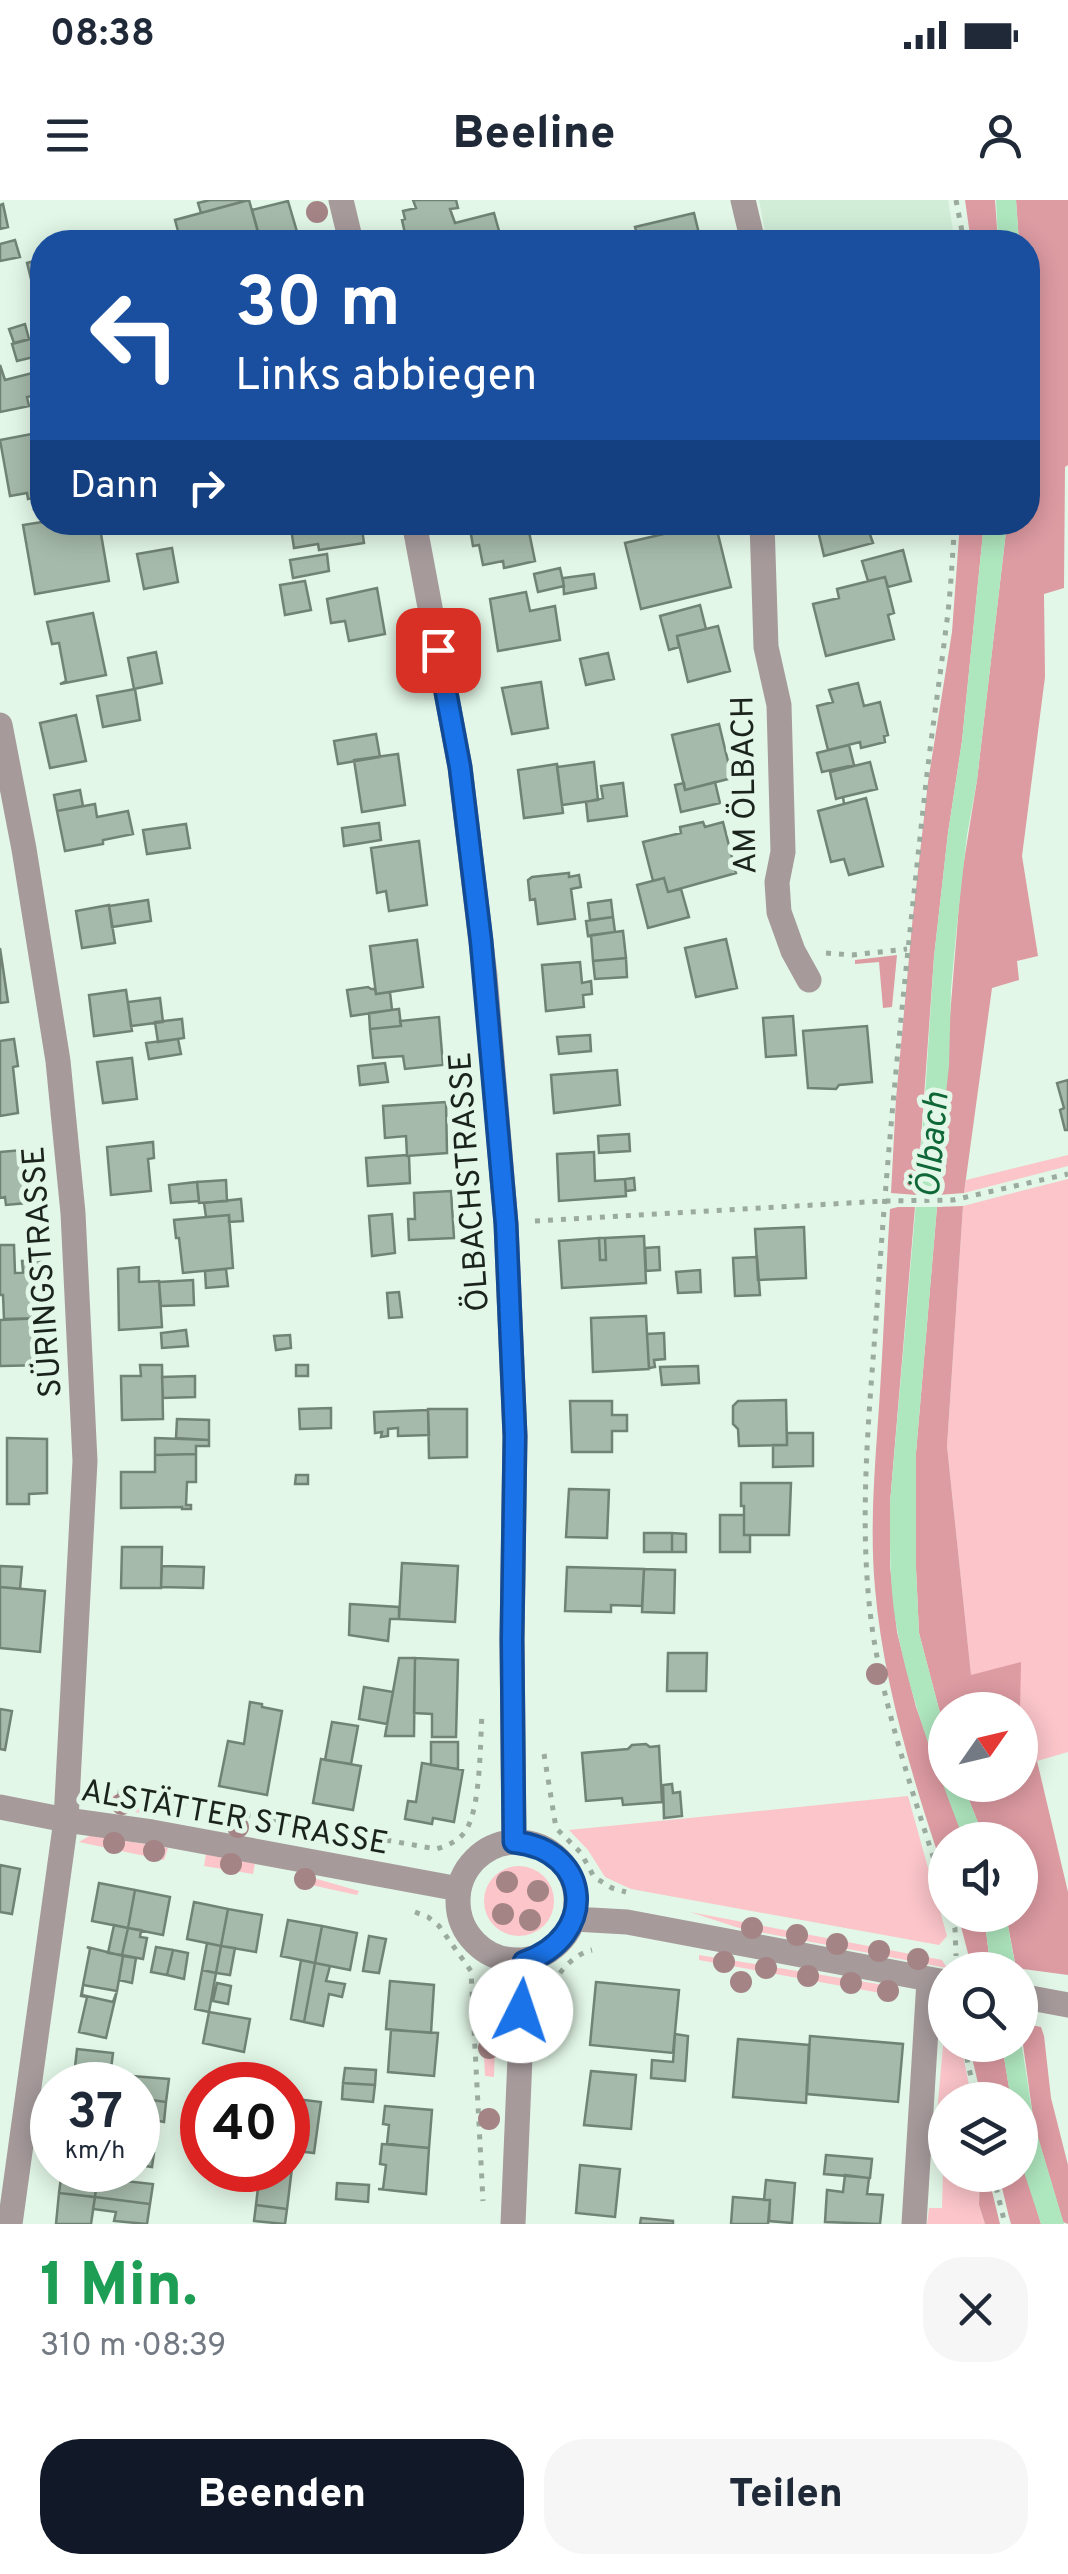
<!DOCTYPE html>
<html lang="de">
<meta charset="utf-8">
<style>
:root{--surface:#fff;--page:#f6f6f7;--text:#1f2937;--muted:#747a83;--accent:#111827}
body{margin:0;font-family:Overpass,sans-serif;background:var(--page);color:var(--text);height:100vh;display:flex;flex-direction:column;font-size:38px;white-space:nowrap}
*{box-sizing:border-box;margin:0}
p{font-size:32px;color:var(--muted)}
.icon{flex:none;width:55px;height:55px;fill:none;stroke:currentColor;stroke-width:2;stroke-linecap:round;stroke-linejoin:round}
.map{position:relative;height:2024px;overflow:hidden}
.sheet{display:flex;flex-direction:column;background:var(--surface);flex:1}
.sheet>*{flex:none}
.top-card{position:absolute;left:30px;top:30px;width:1010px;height:305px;border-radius:40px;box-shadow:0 5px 25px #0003;background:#1a4fa0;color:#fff;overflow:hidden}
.needle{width:65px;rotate:56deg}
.fabs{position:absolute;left:928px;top:1492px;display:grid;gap:20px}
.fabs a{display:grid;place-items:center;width:110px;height:110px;border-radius:50%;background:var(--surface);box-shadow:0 5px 25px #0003;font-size:50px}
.speed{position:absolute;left:30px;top:1862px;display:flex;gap:20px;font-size:50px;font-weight:700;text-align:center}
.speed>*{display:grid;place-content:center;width:130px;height:130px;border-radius:50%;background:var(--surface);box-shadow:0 5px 25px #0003;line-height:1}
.speed small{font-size:25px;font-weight:400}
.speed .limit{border:15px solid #d22;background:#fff;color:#111}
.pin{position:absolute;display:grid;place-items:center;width:85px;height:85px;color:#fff;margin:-42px;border-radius:20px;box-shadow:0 5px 15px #0006}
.me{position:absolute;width:110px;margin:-55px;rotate:4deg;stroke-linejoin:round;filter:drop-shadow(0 0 8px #0008)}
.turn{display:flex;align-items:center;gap:35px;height:210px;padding:0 40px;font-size:45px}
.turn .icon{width:130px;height:130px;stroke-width:2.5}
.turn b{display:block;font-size:70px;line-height:85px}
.then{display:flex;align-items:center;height:95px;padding:0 40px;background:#0003;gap:20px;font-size:38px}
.round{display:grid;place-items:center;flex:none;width:105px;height:105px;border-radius:40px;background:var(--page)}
.headline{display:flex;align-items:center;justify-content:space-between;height:170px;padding:0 40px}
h1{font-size:60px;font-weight:800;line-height:75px;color:#1e9e55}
.action{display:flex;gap:20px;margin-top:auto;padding:20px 40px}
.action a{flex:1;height:115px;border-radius:40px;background:var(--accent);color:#fff;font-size:40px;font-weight:800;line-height:115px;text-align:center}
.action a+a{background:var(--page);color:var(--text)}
.status{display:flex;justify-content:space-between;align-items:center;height:70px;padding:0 50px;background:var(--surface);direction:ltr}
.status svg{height:28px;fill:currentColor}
header{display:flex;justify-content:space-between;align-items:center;height:130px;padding:0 40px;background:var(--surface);font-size:45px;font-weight:800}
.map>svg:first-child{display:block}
.built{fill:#d1edd8}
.green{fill:#fbc5ca}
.forest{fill:#dd9ba2}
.water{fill:#aee6be}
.pier{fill:#e2f7e7}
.building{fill:#a5baaa;stroke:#708375;stroke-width:2.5}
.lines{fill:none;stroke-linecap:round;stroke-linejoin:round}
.path{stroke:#9bab9f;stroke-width:5;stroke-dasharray:5 8;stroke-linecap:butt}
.minor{stroke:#a69a9b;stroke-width:25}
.tertiary{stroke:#a69a9b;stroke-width:25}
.tree{fill:#a58485}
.route-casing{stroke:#114b97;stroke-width:25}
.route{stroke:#1a73e8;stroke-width:18}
.labels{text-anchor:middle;stroke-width:10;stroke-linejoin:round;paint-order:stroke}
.street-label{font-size:32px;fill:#1b231d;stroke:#e2f7e7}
.water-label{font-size:35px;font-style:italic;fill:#0f6737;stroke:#e2f7e7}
</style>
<div class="status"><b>08:38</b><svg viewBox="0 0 49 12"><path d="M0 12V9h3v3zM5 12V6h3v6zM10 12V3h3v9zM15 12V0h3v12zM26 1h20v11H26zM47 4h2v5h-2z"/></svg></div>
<header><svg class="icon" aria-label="menu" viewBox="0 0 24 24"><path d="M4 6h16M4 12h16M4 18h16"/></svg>Beeline<svg class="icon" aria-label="person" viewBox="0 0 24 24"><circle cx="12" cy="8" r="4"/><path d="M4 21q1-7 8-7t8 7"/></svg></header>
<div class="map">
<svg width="1068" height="2024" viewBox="0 0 1068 2024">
<rect width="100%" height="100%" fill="#e2f7e7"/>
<path class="built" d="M759,0H948L955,42H767Z"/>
<path class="green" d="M1068,955V966L964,993L966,980Z
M1068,979V1552L1020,1566V1463L971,1476L947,1246L963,1006Z
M88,1591L142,1600L140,1613L100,1606L87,1595Z
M908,1596L947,1736L939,1745L631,1689L605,1677L588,1650L569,1630Z
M91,1635L168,1648L164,1660L79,1642Z
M206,1654L255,1663L253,1674L204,1666Z
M484 1701a35 35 0 1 1 70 0a35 35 0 1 1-70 0Z
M303,1675L359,1691L357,1695L302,1683Z
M690,1712L942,1760L947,1768L739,1728Z
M699,1755L890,1786L897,1796L699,1760Z
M482,1816L496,1817L494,1877L485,1876Z
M945,1824V1845H961L972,1900H945V1975H980L979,2005L985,2024H927L929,2008H942L944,1936L936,1924Z"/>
<path class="forest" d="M965,0H995L998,42H971Z
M1016,0H1068V265L1065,267L1064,388L1044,394L1045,477L1022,656L1038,756L1017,761L1019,780L992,788L964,993L938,995V965L961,680L977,580L1007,323L1028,322V42H1019Z
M960,323H984L962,541L948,633L934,757L917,995L891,993L896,899L913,715L928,582L952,432Z
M897,755L892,807L883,808L879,762L855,764V760Z
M963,1006L947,1246L971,1475L1021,1462L1020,1510H945V1532L919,1433L916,1368V1253L937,1007Z
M898,1007H915L890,1303V1366L897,1432L916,1507L964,1640H945V1675C914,1584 883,1483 875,1388C869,1322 876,1256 880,1191C884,1130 886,1069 890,1009Z
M1037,1561L1068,1692V1775L1016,1768L1006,1715H1020V1640H985L963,1585H1020V1566Z
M958,1715H984L990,1764L970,1761Z
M1020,1823L1041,1827L1044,1836L1051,1898L1068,1965V2024L1063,2022L1034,1924Z
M969,1845H1002L1011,1900H982Z
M1020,1954L1041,2024H1011L1009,2017L999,1975H1020Z
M980,1975H988L1000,2024H985L979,2005Z"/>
<path class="water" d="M996,0H1016L1019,42H998Z
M984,323H1007L977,580L967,635L956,734L951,789L949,866L938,965V995L916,1253V1368L919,1433L945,1532V1585H963L985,1640H964C938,1572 912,1505 898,1434C889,1391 890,1347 890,1303L924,911L934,757L948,633L962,541Z
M984,1715H1006L1016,1770H991Z
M1020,1834L1034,1924L1064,2024H1041L1022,1966L1020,1900H1011L1002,1845H1020Z"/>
<path class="pier" d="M912,995H943L942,1007H910Z"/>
<path class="building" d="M210,0H248L201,13L198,3Z
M249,0L259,36L236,42H181L175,20Z
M413,0H456L458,8L450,9L455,23L494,13L501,38L482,42H407L402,20L405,19L403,11L416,8Z
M288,1L300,42H261L252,10Z
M3,4L8,27L0,29V5Z
M694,13L701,42H639L635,27Z
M15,40L20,57L0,61V44Z
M42,59V93L35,95L27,63Z
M25,124L29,139L14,143L9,129Z
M42,136V155L17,161L12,144Z
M0,165L5,180L40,171L42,194L27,197L29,206L0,212Z
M42,232V296L28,299L27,293L10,296L0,240Z
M42,322H99L109,381L35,394L23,325Z
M290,322H361L364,343L319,350L318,344L294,348Z
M527,322L535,361L504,368L503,361L483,365L479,345L473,346L470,329L475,328L474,323Z
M715,322L731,387L641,409L625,343Z
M816,322H877V323L867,326L873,343L824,356Z
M172,348L178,382L144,389L137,354Z
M903,350L911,381L888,387L885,377L868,381L862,361Z
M327,354L329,371L293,378L290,360Z
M560,368L564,386L538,392L534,374Z
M594,374L596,388L564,394L563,378Z
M885,377L894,413L888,415L894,439L826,456L813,404L839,398L837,389Z
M305,381L311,410L285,415L280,385Z
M377,388L385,434L349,441L345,421L331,423L327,399Z
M526,392L530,411L555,406L560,440L498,451L490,399Z
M700,405L706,429L677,436L679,447L669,450L660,416Z
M93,413L106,475L60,484L66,481L59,443L52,444L47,422Z
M718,426L730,471L688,482L677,436Z
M156,452L162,483L134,489L128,458Z
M608,453L614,479L586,485L580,459Z
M541,482L548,528L512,534L502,488Z
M858,483L864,506L880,502L888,535L884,536L885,542L861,548L860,542L828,550L817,506L833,502L829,490Z
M135,489L140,520L103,527L97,496Z
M76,515L86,561L50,568L40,523Z
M719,524L732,578L685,590L672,535Z
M376,534L380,557L338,564L334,541Z
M849,545L854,565L822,572L817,553Z
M398,554L405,605L362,612L354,560Z
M594,562L598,600L562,605L557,567Z
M870,562L877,589L843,597L844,604L843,597L836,599L830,572Z
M557,564L563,613L524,618L518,570Z
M715,582L720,603L681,612L675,585L684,583L685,590Z
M623,583L627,616L588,621L586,602L603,598L601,586Z
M80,590L83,606L57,611L54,595Z
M866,598L883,666L849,675L844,659L831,662L818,611Z
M95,604L97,617L128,611L133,634L103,640V644L65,651L57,611Z
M703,622L705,627L723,622L736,673L668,692L664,678L653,681L643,642L681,633L680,627Z
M379,623L381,640L344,646L342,628Z
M186,624L190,648L147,654L143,630Z
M419,641L427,705L389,711L386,691L377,693L371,648Z
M569,673V677L579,675L581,687L571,689L575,719L538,724L535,699L530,700L528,680L532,677Z
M664,678L668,692L681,689L689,717L648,728L637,685Z
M148,700L151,721L112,727L109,706Z
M611,700L613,717L590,720L588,703Z
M109,705L115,743L82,748L76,711Z
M613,717L615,732L588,736L586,721Z
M623,731L626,758L593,761L591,735Z
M726,739L737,788L696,797L685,748Z
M417,740L423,787L376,794L370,746Z
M0,748L8,802L0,803Z
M626,758L627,777L595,779L593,761Z
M580,762L582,783L591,781L592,794L583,795L584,807L546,811L542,765Z
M368,787L371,789H375L376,794L390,792L392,810L351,816L347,790Z
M126,790L132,831L94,836L89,795Z
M160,798L163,822L131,826L128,802Z
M399,809L401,826L370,829L369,813Z
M793,816L796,855L766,857L763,818Z
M439,817L443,865L405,869L403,856L373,858L370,829L401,826L400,821Z
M182,819L184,838L158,842L155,822Z
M867,826L872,882L839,885L836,889L808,888L803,831Z
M590,835L591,851L559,854L557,837Z
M14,839L18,866L13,867L18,913L0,916V841Z
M178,839L181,854L149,859L146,843Z
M132,858L137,899L103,903L97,862Z
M385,863L388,882L360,885L358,866Z
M617,870L620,905L554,913L551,875Z
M1068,880V930H1065L1060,910L1064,908L1057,883Z
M446,902L447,953L407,956L406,936L385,938L383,906Z
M629,934L630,951L599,953L598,936Z
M153,942L154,958L148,959L151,991L111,995L107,947Z
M22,950L27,1003L6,1005L5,997L0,998V952Z
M594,952L595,981L625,979L626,996L559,1001L557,954Z
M407,955L409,956L410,983L368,986L366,958Z
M634,978L635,990L626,991L625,979Z
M226,980L227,1001L199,1003L197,982Z
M197,982L199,1001L171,1003L169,985Z
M451,991L454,1038L409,1040L408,1019H415L414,993Z
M241,999L243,1021L229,1022V1015L206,1017L204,1003Z
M392,1014L395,1053L372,1056L369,1016Z
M229,1015L233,1068L183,1073L179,1038H176L174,1020Z
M804,1027L806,1078L758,1080L755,1029Z
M644,1036L646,1083L562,1088L559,1041L599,1038L600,1060H606L605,1038Z
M599,1038H605L606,1060H600Z
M0,1045H14L15,1073L42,1072L43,1118L4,1119L3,1095H0Z
M659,1047L660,1070L646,1071L645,1048Z
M757,1057L760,1095L735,1096L733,1058Z
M41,1060L42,1072H23L22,1061Z
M139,1067V1082L159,1081L162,1127L119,1130L118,1069Z
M226,1069L228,1086L206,1088L205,1071Z
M700,1070L701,1092L678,1093L676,1072Z
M193,1080L194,1105L161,1106L159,1082Z
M399,1092L402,1117L389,1118L387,1093Z
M646,1116L649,1169L593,1172L591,1118Z
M43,1118L46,1165L0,1166V1120Z
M186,1130L188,1146L162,1148L161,1133Z
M664,1133L665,1159L654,1160L655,1167L649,1168L647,1134Z
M290,1135L291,1148L276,1150L274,1136Z
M140,1165H162L163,1219L122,1220L121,1176H141Z
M296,1165H308V1176H296Z
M698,1166L699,1183L662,1185L660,1167Z
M195,1176V1197L163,1198L162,1177Z
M786,1200L787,1245L739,1246L738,1229L733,1224V1206L738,1201Z
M570,1201H612V1215H627V1231H612V1252H572Z
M331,1208V1228L300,1229L299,1209Z
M428,1209H467V1257L429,1258Z
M428,1210L429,1235L398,1236V1228L388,1229V1236L381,1237L382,1232L375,1233L374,1212Z
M177,1219L209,1220V1240L176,1238Z
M787,1233H813V1266L773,1267V1245H787Z
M7,1238L47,1239V1293L29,1294V1304H7Z
M155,1238L209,1240V1246H196V1254L155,1255Z
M196,1254V1282H187L186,1305H191V1309H182V1307L121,1308V1272H155V1255Z
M296,1275H308V1284H295Z
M741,1283H791L789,1335H744V1306H741Z
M569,1289L609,1290L607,1338L566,1337Z
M720,1315H744V1335H750V1352H720Z
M644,1333H672V1352H644Z
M672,1333L686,1334V1352H672Z
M122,1347H162L161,1388H121Z
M402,1363L458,1366L455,1422L399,1419Z
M0,1366L22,1367L20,1389L0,1387Z
M162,1366L204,1367L203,1388L161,1387Z
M567,1367L644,1369L642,1406L611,1405V1412L565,1411Z
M644,1369L675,1370L674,1413L642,1412Z
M0,1387L45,1391L40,1452L0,1448Z
M350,1404L399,1407V1419H390L388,1441L349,1435Z
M668,1453H707L706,1491H667Z
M399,1458H415L414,1536H385Z
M415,1458L458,1460L456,1537H432V1514L414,1513Z
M364,1487L393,1492L387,1524L359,1519Z
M250,1502L262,1504V1507L282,1511L267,1595L219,1586L228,1541L244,1544Z
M0,1509L12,1511L5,1550L0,1549Z
M332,1522L358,1526L351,1564L325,1560Z
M431,1542H458V1569L431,1565Z
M646,1544L650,1547L659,1546L662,1602L623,1605L622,1598L586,1601L582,1553L628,1549L632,1545Z
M321,1559L361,1566L353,1610L313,1603Z
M422,1563L463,1570L454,1622L433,1618L432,1624L405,1619L408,1601L416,1602Z
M672,1584L673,1593L680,1592L682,1616L664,1618L663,1585Z
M0,1665L20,1669L12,1714L0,1712Z
M99,1683L135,1690L128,1728L92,1721Z
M135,1690L170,1697L163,1735L128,1728Z
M194,1702L228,1709L221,1746L187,1739Z
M228,1709L262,1715L256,1752L221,1746Z
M288,1720L322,1726L315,1763L281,1756Z
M114,1725L128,1728L122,1755L108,1753Z
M322,1726L357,1733L350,1770L315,1763Z
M128,1728L141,1730L140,1737L147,1738L143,1759L122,1755Z
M369,1736L386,1739L379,1773L363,1771Z
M207,1743L221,1746L216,1773L202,1770Z
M221,1746L235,1748L230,1775L216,1773Z
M87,1747L123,1756L117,1791L83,1785L90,1749Z
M156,1747L173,1750L167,1775L151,1772Z
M173,1750L188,1753L184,1779L167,1775Z
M123,1756L136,1758L132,1783L119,1780Z
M301,1760L315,1763L304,1822L291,1819Z
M315,1763L330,1766L326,1781L345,1784L342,1797L329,1794L323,1826L304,1822Z
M202,1770L216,1773L209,1812L195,1809Z
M390,1781L434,1785L431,1833L386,1829Z
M596,1782L679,1790L673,1853L590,1845Z
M217,1783L231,1786L228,1804L213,1801Z
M83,1785L82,1795L113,1802L117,1791L106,1838L79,1832L87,1797L81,1796Z
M209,1812L250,1819L244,1852L203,1843Z
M391,1830L438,1833L434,1876L388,1872Z
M675,1834L688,1836L685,1881L651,1878L652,1860L673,1862Z
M810,1836L903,1844L898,1902L807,1894Z
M738,1839L809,1845L806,1903L733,1897Z
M77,1849L113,1853L109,1885H73Z
M345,1868L376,1870L375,1885L343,1883Z
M591,1871L636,1875L631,1929L584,1925Z
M132,1876L169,1879L166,1902L138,1898V1885H109V1882L131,1884Z
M343,1883L375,1885L373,1902L342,1899Z
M138,1898L166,1902L164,1922L138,1917Z
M288,1898L321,1902L314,1953L288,1950Z
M385,1906L432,1910L429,1948L387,1944L389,1925L383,1924Z
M138,1933L150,1935L147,1951L138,1950Z
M382,1944L429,1948L426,1994L378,1989H383L386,1965L380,1964Z
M288,1950L294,1951L287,2009L256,2005L260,1970H288Z
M138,1951L154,1953L152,1967L138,1965Z
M826,1955L872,1959L870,1978L824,1974Z
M580,1965L620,1969L615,2017L576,2013Z
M62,1970H98L95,1997L59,1993Z
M845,1975L869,1978L867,1994L883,1995L880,2024L825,2022L827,1990L843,1992Z
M97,1978L153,1984L150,2004L95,1997Z
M766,1980L795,1983L792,2023L769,2021L770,2000H764Z
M337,1983L369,1985L368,2002L336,1999Z
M59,1993L95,1997L91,2024H56Z
M95,1997L150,2004L147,2024L114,2021L116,2012L93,2009Z
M733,1997L770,2000L768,2024H731Z
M256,2005L287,2009L285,2024L254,2021Z
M641,2018L673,2021V2024H640Z"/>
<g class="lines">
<path class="path" d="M956,0L964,42
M826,753L852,755L907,749
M535,1021L884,1001L953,1000L1068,974
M544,1554L556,1628L581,1653L594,1677L612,1688L626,1692
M92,1587L436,1649C446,1646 457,1642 464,1633C481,1612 480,1543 482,1514
M945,1695C917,1603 878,1497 869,1402C859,1299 871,1195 878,1092C889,928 906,764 924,601C930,543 939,486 946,428C951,393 952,358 955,322
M415,1712L428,1717L439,1726L471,1771L483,2001
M951,1715L955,1729L956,1756
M968,1764L988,1770
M553,1784C561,1769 575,1754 592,1750
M964,1845L976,1900
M993,1975L1005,2024"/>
<path class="minor" d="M743,0L753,42
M762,322L766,447L779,505L783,652L777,682L779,712L793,751L809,780
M0,525L24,649L58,861L73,1013L85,1261L66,1620L10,2024
M914,2024L929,1781"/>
<path class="tertiary" d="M341,0L351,42
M414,322L460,567L485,776L506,1024L515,1236L512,1439L514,1642
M0,1607L66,1620L152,1632L459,1689
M458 1701a59 59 0 1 1 118 0a59 59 0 1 1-118 0Z
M574,1719L627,1722L945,1782
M1020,1796L1068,1805
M513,2024L524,1762"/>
</g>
<g class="tree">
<circle cx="317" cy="12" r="11"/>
<circle cx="877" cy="1474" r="11"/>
<circle cx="122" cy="1604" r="11"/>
<circle cx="238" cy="1627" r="11"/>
<circle cx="114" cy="1643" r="11"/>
<circle cx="154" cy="1651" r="11"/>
<circle cx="231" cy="1664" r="11"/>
<circle cx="305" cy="1679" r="11"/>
<circle cx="507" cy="1682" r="11"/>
<circle cx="538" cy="1691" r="11"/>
<circle cx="503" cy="1714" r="11"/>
<circle cx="530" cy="1720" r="11"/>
<circle cx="752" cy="1728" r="11"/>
<circle cx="797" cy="1735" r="11"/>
<circle cx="837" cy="1744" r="11"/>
<circle cx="879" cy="1751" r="11"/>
<circle cx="918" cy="1759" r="11"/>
<circle cx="724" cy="1762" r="11"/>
<circle cx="766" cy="1768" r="11"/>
<circle cx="808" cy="1776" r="11"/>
<circle cx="741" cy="1782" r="11"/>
<circle cx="851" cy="1783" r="11"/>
<circle cx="888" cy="1791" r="11"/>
<circle cx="488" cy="1795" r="11"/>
<circle cx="489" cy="1848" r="11"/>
<circle cx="489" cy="1919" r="11"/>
</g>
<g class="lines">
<g class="route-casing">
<path id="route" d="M438,450L460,567L481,741L506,1024L515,1236L512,1439L514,1642C593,1650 598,1737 524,1762L521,1811"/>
</g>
<use href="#route" class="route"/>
</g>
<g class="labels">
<g class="street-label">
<text transform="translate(743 585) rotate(-91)" y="11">AM ÖLBACH</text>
<text transform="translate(468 982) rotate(-94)" y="11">ÖLBACHSTRASSE</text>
<text transform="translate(41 1072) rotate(-94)" y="11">SÜRINGSTRASSE</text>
<text transform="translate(235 1616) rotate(10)" y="11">ALSTÄTTER STRASSE</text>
</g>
<g class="water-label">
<text transform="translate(931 945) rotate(-85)" y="12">Ölbach</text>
</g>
</g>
</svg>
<div class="fabs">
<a><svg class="needle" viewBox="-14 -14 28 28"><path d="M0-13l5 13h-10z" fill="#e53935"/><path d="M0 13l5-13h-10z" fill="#747a83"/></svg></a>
<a><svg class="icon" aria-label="sound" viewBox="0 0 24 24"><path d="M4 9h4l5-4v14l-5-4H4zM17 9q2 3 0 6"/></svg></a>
<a><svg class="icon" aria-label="search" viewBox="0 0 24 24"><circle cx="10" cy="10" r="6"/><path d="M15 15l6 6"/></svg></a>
<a><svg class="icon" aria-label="layers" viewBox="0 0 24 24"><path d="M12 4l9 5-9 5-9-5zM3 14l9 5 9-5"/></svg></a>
</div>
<div class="speed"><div>37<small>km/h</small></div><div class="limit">40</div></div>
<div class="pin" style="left:438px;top:450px;background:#d93025"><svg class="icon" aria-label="arrive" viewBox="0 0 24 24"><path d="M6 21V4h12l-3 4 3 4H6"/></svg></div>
<svg class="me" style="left:521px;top:1811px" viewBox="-20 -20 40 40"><circle r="19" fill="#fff"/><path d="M0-13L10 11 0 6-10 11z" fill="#1a73e8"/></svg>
<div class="top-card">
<div class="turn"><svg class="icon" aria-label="left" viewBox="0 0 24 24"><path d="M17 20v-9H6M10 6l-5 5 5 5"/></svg><div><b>30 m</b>Links abbiegen</div></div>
<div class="then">Dann<svg class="icon" aria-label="right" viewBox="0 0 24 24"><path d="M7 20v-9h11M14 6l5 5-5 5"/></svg></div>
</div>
</div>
<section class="sheet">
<div class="headline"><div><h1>1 Min.</h1><p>310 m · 08:39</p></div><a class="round"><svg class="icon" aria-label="close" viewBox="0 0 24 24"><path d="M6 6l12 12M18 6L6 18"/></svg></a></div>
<div class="action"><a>Beenden</a><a>Teilen</a></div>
</section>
